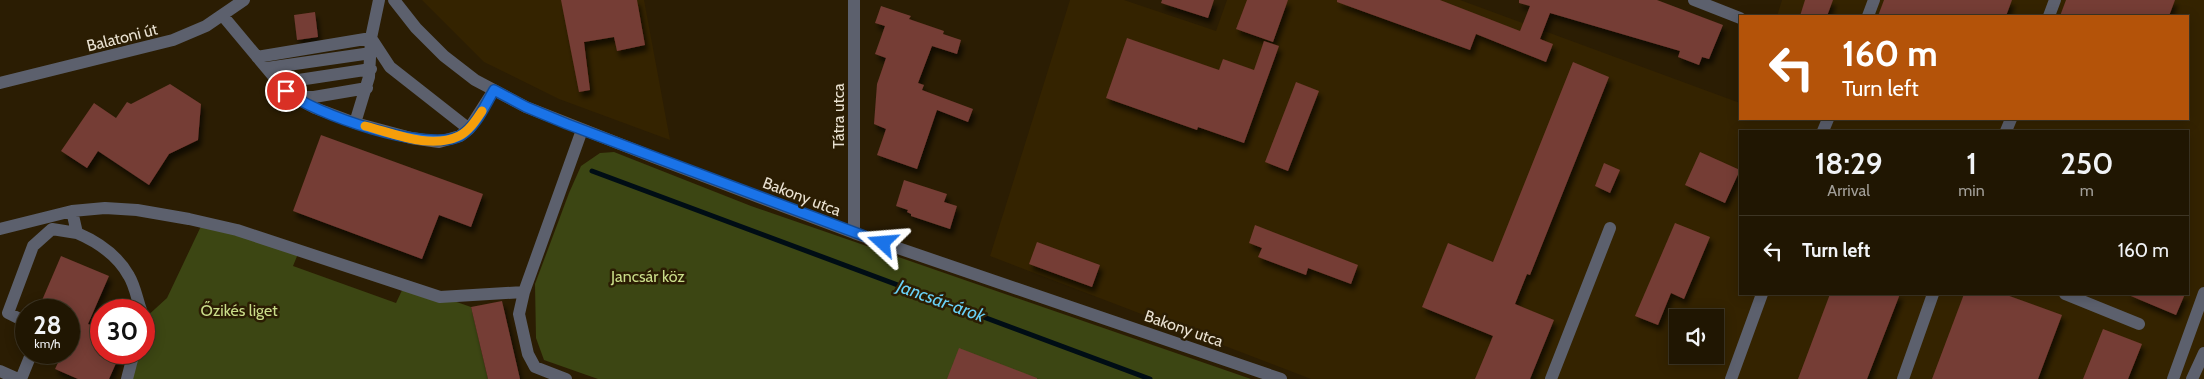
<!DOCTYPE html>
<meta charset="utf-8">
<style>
:root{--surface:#201602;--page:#281f0c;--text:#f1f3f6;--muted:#a29f99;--line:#3d3524}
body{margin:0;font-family:Cabin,sans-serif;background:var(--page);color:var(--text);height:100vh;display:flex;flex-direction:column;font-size:19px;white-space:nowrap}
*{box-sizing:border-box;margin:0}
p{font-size:16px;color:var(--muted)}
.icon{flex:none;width:28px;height:28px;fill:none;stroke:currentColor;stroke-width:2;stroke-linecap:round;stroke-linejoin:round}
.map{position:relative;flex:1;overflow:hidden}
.drawer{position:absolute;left:1739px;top:130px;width:450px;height:165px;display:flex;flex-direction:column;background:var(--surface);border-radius:0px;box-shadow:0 2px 12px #0003,0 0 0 1px var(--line)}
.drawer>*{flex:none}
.guide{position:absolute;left:1739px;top:15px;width:450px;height:105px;border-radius:0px;box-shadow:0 2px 12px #0003,0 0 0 1px var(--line);background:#b45309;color:#fff;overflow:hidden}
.buttons{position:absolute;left:1669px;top:309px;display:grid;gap:10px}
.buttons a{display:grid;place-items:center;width:55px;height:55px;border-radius:0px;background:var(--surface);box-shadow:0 2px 12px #0003,0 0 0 1px var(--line);font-size:25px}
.speed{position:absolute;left:15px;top:299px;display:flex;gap:10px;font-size:25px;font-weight:700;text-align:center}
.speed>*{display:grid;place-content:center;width:65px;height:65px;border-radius:50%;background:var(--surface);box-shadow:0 2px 12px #0003,0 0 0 1px var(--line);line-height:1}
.speed small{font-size:12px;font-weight:400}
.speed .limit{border:8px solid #d22;background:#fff;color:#111}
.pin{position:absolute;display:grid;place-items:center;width:42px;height:42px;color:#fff;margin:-21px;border:2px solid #fff;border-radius:50%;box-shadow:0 1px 5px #0007}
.me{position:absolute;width:55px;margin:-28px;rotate:289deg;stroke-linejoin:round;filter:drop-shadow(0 0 4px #0008)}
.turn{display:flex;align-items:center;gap:18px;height:105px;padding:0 20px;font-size:22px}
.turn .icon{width:65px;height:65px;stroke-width:2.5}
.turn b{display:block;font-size:35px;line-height:42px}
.eta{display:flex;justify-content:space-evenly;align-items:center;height:85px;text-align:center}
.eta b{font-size:30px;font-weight:600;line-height:35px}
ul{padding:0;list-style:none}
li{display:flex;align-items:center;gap:15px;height:70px;padding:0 20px;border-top:1px solid var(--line)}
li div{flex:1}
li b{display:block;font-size:19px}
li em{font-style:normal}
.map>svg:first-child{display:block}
.built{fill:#342300;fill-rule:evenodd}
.green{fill:#3c4613}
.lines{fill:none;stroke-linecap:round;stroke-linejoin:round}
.stream{stroke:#000d15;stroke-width:5}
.building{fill:#753c34;filter:url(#shadow)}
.minor{stroke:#5c606d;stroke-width:12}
.route-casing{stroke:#114b97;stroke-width:12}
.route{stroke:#1a73e8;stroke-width:9}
.slow{stroke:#f59e0b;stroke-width:9}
.labels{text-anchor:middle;stroke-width:5;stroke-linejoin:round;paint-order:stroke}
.street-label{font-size:16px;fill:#e9e1d1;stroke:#2b1d03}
.park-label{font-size:16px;fill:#cadd89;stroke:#2b1d03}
.water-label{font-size:18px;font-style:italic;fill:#69d1f8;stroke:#2b1d03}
</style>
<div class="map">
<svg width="2204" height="379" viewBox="0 0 2204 379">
<defs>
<filter id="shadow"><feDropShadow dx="3" dy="5.5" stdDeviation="2.5" flood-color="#0009"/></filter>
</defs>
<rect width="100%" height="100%" fill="#2b1d03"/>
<path class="built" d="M422,0H644L670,140L559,99L484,62Z
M1070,0H1124L1216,31L1227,0H1460L1740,103V119H2188V16H1777L1782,0H2204V379H1311L990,256ZM1740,131H2188V294H1740ZM1678,318H1715V355H1678Z"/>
<path class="green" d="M614,152L751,206L1251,379H598L544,360L536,338L535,284L569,193L581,166L600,153Z
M203,222L300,249L293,266L396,303L405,284L471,307L488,379H127L134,353L144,352V319L167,298Z"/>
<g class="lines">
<path class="stream" d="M592,171L1150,379"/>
</g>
<path class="building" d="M561,0H637L645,45L617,51L614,37L584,42L590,90L579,92Z
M1162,0H1214L1208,18L1161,3Z
M1247,0H1288L1273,42L1236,29Z
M1337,0H1440L1520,31L1530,6L1519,3V0H1657L1723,25L1709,59L1702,57L1699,65L1678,57L1680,51L1550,13L1540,39L1553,44L1546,62L1476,34L1470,50L1337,2Z
M1805,0H1833L1827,16H1800Z
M1884,0H2012L2006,16H1878Z
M2066,0H2175L2169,16H2060Z
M881,6L911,16L909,19L944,31L943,34L961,40L957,54L932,46L918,83L924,85L922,90L973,109L968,122L937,110L917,169L877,155L886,129L874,124L877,84L886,58L875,54L885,26L875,23Z
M315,12L318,37L297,40L294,15Z
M1127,38L1219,70L1223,59L1254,70L1264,41L1279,46L1244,143L1198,127L1197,130L1106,98Z
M1573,62L1609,77L1530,275L1527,274L1515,304L1554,320L1530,379H1475L1493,336L1422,307L1448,243L1493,262Z
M1296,82L1319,91L1288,171L1265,162Z
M170,84L201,104L198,140L169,154L149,185L98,151L87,168L61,151L94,103L116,118L127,102L131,104Z
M321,135L483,194L471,227L439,215L422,259L293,211Z
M1700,152L1740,170L1725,203L1685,185Z
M1604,163L1620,170L1610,193L1595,186Z
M904,180L947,194L944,202L957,206L950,229L911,216V214L907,212L908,210L896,206Z
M1675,223L1710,237L1684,299L1671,293L1658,325L1635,316Z
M1255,225L1358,265L1351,284L1308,268L1306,275L1258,257L1262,248L1249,243Z
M1037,242L1100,265L1092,287L1029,264Z
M61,256L109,276L88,324L101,329V352H121L109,379H78L55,369L63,352H69V338L77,321L69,317V310H52L40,305Z
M1830,294H1900L1867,379H1798Z
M1964,294H2004L2062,315L2038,379H1932Z
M2126,294H2185L2176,315Z
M502,301L520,379H488L471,307Z
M2103,329L2142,344L2128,379H2083Z
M959,348L1037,378V379H947Z"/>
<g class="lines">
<path class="minor" d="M394,0L416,28L444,56L475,80L526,107L653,157L854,233L1281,379
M854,0V233
M1694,0L1740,18
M223,16L279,83L294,97L315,108L355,123L411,138L439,142L460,136L469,129L494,90
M1868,16L1874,0
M2049,16L2055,0
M371,38L390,67L469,129
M257,57L371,38
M267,68L371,53
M0,83L173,40L206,26L244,0
M279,83L371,69
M296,97H314L367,88
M355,123L369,77L371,38L379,0
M1823,131L1828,119
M2006,131L2011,119
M72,211L77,233C98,242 118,256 129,276C135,286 137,299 141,310
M0,229L72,211L105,208L137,210L189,219L237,230L440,297L524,292
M2065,294L2139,324
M26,322L8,313L33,246L52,229L77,233
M0,371L18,379
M21,379L32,352
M127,379L134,352
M566,379L535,367L528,354L519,314L524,292L582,130
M1551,379L1610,228
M1731,379L1762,294
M1903,379L1933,294
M2173,379L2204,293
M2192,379L2204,353"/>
</g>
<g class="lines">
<g class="route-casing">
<path id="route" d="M286,91C313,114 428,153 460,136C476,127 485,105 494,90L526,107L567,124L883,243"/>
</g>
<use href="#route" class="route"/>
<path class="slow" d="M365,126C393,133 430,150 459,136C469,131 476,120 482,111"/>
</g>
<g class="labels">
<g class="street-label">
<text transform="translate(122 37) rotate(-14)" y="6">Balatoni út</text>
<text transform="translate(838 116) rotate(-90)" y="6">Tátra utca</text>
<text transform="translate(802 196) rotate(21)" y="6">Bakony utca</text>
<text transform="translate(1184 328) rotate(19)" y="6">Bakony utca</text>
</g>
<g class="park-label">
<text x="648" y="282">Jancsár köz</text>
<text x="239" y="316">Őzikés liget</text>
</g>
<g class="water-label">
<text transform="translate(941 301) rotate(20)" y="6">Jancsár-árok</text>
</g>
</g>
</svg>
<div class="buttons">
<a><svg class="icon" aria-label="sound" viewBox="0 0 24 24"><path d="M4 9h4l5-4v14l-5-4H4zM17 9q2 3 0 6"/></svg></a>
</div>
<div class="speed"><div>28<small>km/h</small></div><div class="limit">30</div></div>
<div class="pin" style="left:286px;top:91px;background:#d93025"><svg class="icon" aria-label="arrive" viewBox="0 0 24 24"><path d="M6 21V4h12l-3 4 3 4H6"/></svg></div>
<svg class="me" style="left:883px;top:243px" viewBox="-20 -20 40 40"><path d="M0-17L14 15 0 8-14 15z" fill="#1a73e8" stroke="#fff" stroke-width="4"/></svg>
<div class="guide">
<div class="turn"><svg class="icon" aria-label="left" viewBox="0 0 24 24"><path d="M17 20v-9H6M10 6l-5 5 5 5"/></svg><div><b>160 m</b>Turn left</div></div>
</div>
<section class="drawer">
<div class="eta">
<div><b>18:29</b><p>Arrival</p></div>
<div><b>1</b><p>min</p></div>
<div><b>250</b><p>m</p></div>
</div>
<ul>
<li><svg class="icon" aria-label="left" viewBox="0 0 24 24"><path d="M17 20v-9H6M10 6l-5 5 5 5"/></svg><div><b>Turn left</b></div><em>160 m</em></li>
</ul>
</section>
</div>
